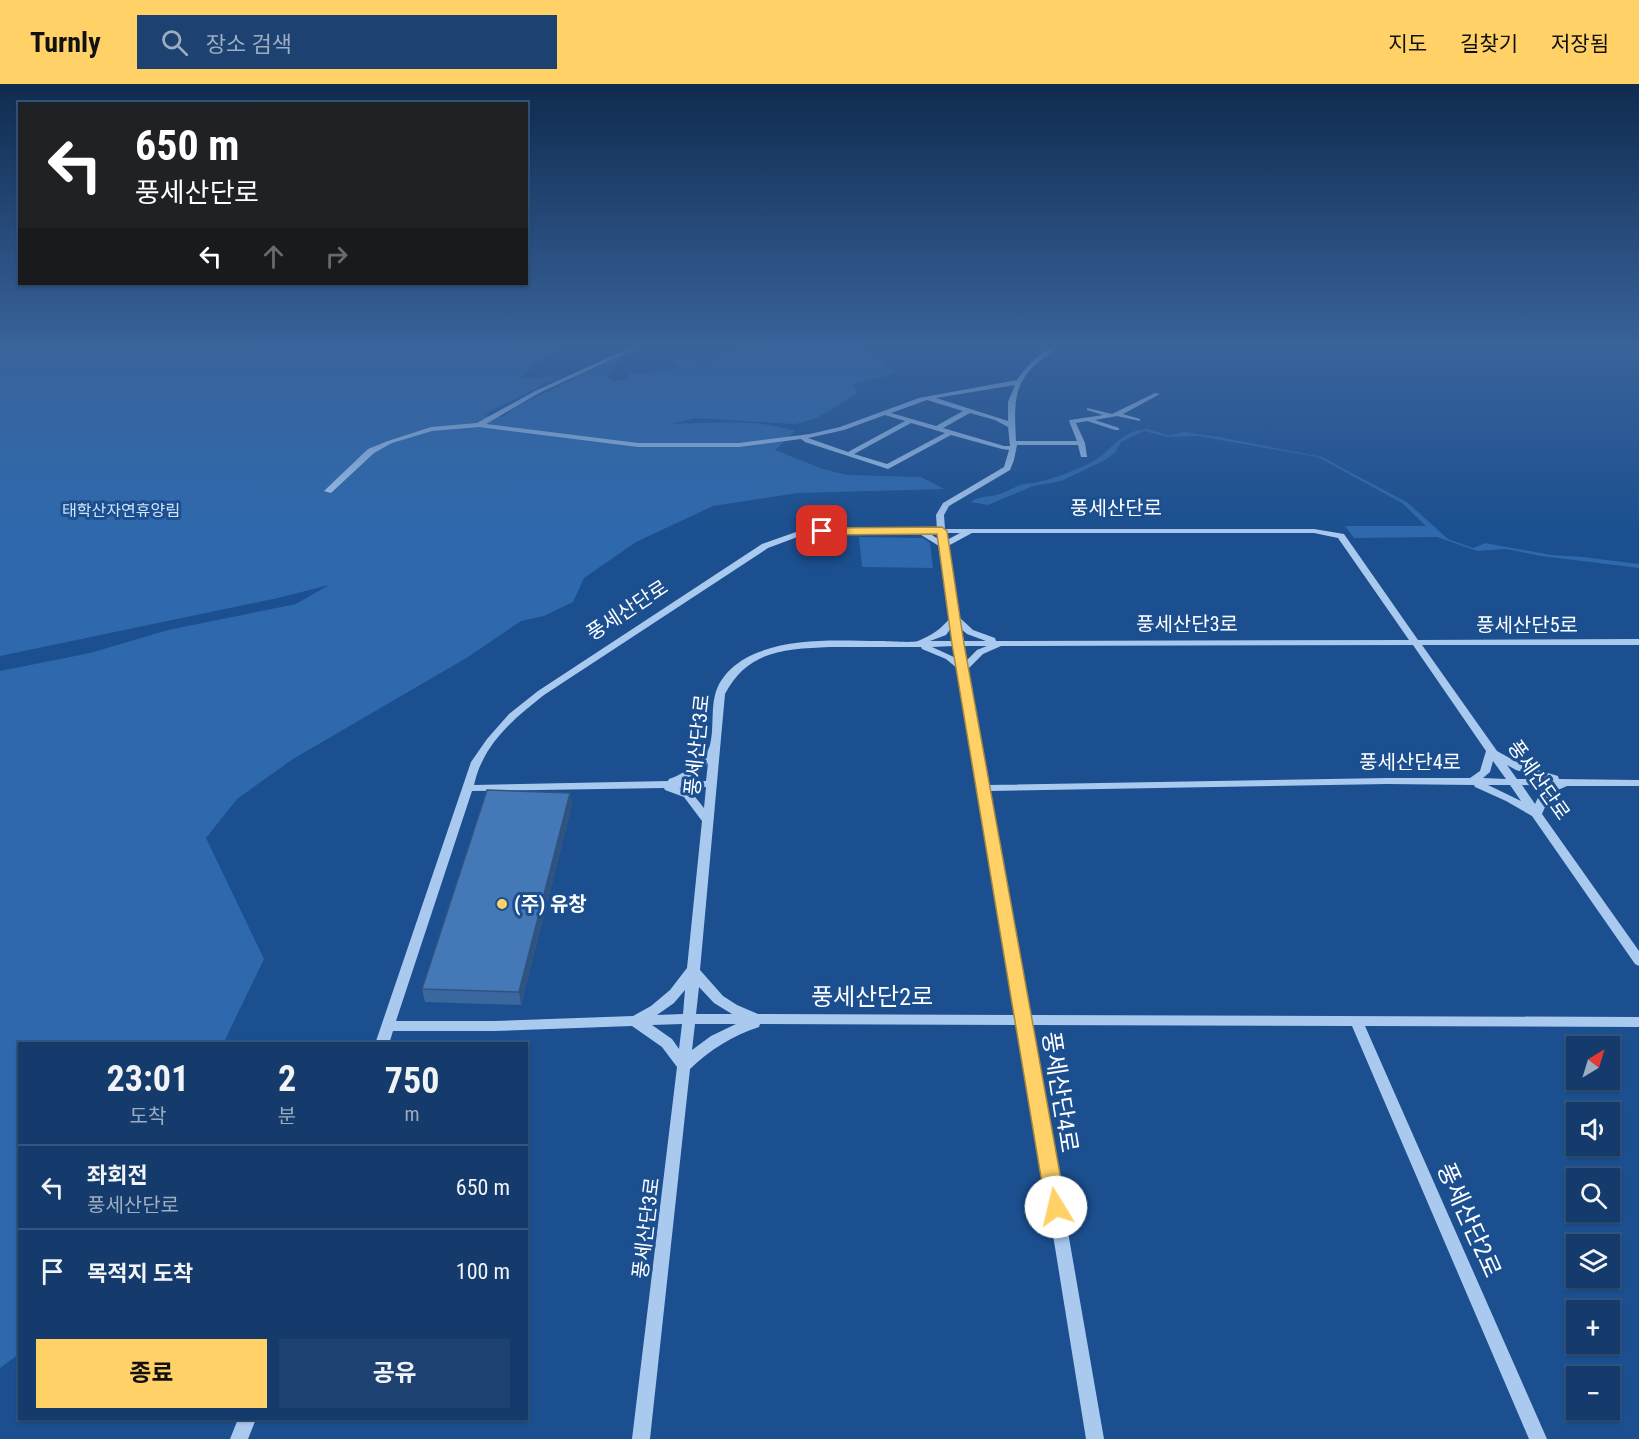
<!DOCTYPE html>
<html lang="ko">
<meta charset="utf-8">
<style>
:root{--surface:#143b6b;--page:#1d4271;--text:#f1f3f6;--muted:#9dadc1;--line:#33557e;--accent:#ffd166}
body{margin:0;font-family:"Roboto Condensed","Noto Sans KR",sans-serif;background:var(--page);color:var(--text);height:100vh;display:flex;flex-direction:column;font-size:22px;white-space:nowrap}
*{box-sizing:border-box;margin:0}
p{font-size:20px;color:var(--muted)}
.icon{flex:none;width:33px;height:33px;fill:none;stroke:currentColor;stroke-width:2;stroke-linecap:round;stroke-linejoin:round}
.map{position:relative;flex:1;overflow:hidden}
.details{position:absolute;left:18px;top:958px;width:510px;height:378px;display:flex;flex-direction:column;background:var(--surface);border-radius:0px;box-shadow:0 2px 4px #0004,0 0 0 2px var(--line)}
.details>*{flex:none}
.guide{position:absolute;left:18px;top:18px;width:510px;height:183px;border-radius:0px;box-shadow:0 2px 4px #0004,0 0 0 2px var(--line);background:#202124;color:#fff;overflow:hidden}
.needle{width:39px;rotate:38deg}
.controls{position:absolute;left:1566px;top:952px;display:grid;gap:12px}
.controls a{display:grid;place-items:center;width:54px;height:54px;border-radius:0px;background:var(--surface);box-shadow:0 2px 4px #0004,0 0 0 2px var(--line);font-size:30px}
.pin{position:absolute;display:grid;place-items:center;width:51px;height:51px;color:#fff;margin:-26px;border-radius:12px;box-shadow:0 3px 9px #0006}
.me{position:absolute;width:66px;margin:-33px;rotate:351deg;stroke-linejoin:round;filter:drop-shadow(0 0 4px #0008)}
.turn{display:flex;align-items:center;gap:21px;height:126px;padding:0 18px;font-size:27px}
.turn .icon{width:78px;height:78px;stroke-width:2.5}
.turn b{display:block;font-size:42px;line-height:51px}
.lanes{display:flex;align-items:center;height:57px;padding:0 18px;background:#0003;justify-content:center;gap:30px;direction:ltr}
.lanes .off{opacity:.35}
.eta{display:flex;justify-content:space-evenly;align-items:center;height:102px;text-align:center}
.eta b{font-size:36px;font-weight:700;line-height:42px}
.action{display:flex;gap:12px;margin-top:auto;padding:12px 18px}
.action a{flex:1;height:69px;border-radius:0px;background:var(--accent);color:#111;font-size:24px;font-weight:700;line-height:69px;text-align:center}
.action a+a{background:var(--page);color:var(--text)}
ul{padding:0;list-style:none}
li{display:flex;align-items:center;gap:18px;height:84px;padding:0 18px;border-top:2px solid var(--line)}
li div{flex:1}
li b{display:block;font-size:22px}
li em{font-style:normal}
header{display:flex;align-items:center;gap:36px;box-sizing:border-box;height:84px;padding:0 30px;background:var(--accent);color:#111}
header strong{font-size:28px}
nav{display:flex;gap:33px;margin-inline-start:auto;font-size:21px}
.search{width:420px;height:54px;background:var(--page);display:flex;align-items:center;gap:15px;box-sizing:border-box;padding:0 21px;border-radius:0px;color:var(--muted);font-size:22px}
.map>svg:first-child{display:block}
.green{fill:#2e69ad}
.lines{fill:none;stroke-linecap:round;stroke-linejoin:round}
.minor{fill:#a9c9ee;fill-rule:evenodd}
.wall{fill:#3a679d}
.shaded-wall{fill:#305480}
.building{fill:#4478b7;stroke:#305480;stroke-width:1.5}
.route{fill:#ffd166;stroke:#a68842;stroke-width:1.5}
.poi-dot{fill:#ffd166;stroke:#1b4f8f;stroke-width:2}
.labels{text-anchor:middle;stroke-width:6;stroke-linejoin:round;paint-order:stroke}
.far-park-label{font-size:16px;fill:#cfe3fa;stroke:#1b4f8f}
.street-label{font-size:20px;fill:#fff;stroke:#1b4f8f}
.poi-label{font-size:20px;font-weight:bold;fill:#fff;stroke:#1b4f8f;text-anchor:start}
.near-street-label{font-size:24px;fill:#fff;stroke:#1b4f8f}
</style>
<header>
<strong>Turnly</strong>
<div class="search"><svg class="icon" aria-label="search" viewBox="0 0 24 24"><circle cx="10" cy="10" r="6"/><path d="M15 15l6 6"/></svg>장소 검색</div>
<nav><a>지도</a><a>길찾기</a><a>저장됨</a></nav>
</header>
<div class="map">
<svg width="1639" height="1355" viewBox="0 0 1639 1355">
<rect width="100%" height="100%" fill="#1b4f8f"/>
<path class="green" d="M0,262H572L535,279L519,295L563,291L483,331L502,333L518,322L624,270L607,292L614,297L624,296L630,289L639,291L681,284L671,274H693L703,278L713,276L737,262H865L895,289L853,300L857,310C834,322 822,336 794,340L695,334L671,340C712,339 755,334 795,347L775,366L823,385L847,391L921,393L944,405L797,409L713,422L636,458L584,494L573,518L544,532L521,537L468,573L293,675L237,715L206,754L264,875L223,960H20L19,1270L0,1284V587L90,569L168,546L296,520L329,501L278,514L0,572Z
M1148,345L1168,351L1185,348L1219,353L1322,373L1408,419L1448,455L1473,464L1485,459L1551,471L1583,473L1639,480V484L1541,472L1506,465L1477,467L1437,453L1354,454L1345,442H1426L1402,419L1318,373L1198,352L1167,353L1144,347L1121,358L1115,369L1105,376L1061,397L1033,402L988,421L971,418C979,412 987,413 997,411C1006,408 1014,403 1023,400C1029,399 1036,399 1042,397C1056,394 1072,387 1086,381C1111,371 1117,346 1148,345Z
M859,453L923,454L930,459L933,484L862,483Z"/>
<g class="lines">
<path class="minor" d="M634,262H641L539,309L486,340L638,359H739L810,350L840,343L919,314L1017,296C1025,285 1043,262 1059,262C1052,269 1041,275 1034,282C1011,303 1015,330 1016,357H1077L1069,337L1070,336L1103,331L1087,326V324L1112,330L1155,309L1160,310L1123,330L1140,335V337L1117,332L1095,336L1119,344V346H1115L1087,337L1076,339L1085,359L1087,373H1081L1078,361H1017L1014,376L1010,386L949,422L944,431L945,445H1314L1344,450L1418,556L1639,555V561H1422L1497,667L1524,682L1558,692L1559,695L1639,696V702H1567L1551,709L1542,730L1639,867V882L1635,880L1532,732L1506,717L1475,703L1474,701L1388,700L990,707L1031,931L1639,933V943L1365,942L1547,1355H1529L1352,942L1032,941L1104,1355H1086L1019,941L760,940L759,943C732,952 711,965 690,985L650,1355H632L677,983L662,963L632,942L494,947H393L389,960H375L471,678L487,655L509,630L538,607L762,460L796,448L822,445H937L936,431L943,419L1004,383L1009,366L1002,365L951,351L888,385L805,358L801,355L739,363H638L479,343L432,347L392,359L374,369L331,409L324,407L368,365L388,357L431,343L477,339L535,307ZM1015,301L1008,318V337L936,314ZM927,316L963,327L936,342L891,329ZM970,329L995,336L1008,343L1010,362H1004L943,344ZM885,331L905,337L848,368L808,354L844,346ZM911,339L945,349L887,380L854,370ZM822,449H918L939,462L950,534C940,546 932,551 918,557C910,559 890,557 881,557C842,557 797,553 759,568C740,575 720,590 715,611C711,627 714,645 710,661C706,676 684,690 669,695L668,697L474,701C476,693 478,685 482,678C495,650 521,629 544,611L768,464L800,452ZM929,449H938V455ZM946,449H960L947,456ZM972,449H1314L1338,454L1409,556L996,557L995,554L973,546L959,533L948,462ZM951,544L953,557H930L946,551ZM960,544L967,550L986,557H962ZM1413,561L1486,667L1480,687L1470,694H1388L988,701L967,586L983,570L1001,562ZM954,562L956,574L932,563ZM963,562H987L977,566L966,577ZM830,563H921L922,565L946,575L958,585L1017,931L758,930L737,921L723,912L700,886L725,610C748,566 785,565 830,563ZM1493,677L1506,695L1483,694L1490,688ZM708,679L706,697H684L696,691ZM1507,681L1516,686L1546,695H1517ZM1488,701H1510L1521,717ZM1522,701L1550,702L1542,705L1535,720ZM706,703L704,724L692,709L679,704ZM664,704L665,706L684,713L702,737L687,884L670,906L651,922L633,932L494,937H396L472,707ZM699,903L714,919L732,930H696ZM685,906L683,930L657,931L674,919ZM682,940L679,965L672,955L652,941ZM695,940H736L711,952L692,966Z
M238,1335H256L248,1355H230Z"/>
</g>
<path class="wall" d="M572,721L521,921L425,918L422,905Z"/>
<path class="shaded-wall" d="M570,709L572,721L521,921L519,908Z"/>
<path class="building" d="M487,706L570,709L519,908L422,905Z"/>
<linearGradient id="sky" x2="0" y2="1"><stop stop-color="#0f2b4f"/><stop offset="0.58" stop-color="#39639b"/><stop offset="1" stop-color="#39639b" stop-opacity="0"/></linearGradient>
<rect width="1639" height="451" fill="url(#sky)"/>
<path class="route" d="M942,443L947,447L964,560L1066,1123L1063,1129L1056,1132L1049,1129L1046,1123L952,560L937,450L822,451L816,447L822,444Z"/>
<circle class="poi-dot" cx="502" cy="820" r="6"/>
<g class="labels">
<g class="far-park-label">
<text x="121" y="432">태학산자연휴양림</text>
</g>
<g class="street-label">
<text x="1116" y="431">풍세산단로</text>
<text transform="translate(627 526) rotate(-33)" y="7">풍세산단로</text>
<text x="1187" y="547">풍세산단3로</text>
<text x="1527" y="548">풍세산단5로</text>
<text transform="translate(697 661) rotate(-84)" y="7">풍세산단3로</text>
<text x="1410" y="685">풍세산단4로</text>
<text transform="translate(1539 696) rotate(55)" y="7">풍세산단로</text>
<text transform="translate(646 1144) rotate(-83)" y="7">풍세산단3로</text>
</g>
<g class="poi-label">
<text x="514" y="827">(주) 유창</text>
</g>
<g class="near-street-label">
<text x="872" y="921">풍세산단2로</text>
<text transform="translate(1060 1008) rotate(81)" y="8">풍세산단4로</text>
<text transform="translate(1469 1136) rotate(66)" y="8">풍세산단2로</text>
</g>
</g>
</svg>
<div class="controls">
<a><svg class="needle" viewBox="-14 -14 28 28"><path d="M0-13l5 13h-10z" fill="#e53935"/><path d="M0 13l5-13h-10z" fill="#9dadc1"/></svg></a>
<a><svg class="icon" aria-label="sound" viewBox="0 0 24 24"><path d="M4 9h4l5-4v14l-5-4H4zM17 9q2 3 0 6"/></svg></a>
<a><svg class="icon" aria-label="search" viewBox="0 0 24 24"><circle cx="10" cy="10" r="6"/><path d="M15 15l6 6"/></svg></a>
<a><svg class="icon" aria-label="layers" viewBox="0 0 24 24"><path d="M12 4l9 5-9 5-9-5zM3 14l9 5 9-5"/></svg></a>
<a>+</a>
<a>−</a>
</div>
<div class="pin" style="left:822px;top:447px;background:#d93025"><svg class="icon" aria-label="arrive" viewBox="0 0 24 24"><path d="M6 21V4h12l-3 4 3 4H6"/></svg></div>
<svg class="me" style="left:1056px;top:1123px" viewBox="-20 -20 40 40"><circle r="19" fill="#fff"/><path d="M0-13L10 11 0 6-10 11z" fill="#ffd166"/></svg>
<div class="guide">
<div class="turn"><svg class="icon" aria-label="left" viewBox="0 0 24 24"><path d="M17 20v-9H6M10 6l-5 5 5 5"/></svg><div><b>650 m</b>풍세산단로</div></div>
<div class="lanes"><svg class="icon" aria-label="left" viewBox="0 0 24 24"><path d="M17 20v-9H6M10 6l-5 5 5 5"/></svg><svg class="icon off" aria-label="ahead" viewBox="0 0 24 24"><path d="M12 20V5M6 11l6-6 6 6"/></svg><svg class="icon off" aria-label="right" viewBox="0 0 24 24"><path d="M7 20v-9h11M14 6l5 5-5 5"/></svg></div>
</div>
<section class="details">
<div class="eta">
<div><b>23:01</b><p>도착</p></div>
<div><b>2</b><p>분</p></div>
<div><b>750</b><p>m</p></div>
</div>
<ul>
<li><svg class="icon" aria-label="left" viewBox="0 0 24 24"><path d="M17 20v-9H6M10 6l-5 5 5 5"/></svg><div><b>좌회전</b><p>풍세산단로</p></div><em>650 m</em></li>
<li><svg class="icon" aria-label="arrive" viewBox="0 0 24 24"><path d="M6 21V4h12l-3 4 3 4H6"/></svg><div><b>목적지 도착</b></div><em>100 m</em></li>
</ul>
<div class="action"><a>종료</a><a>공유</a></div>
</section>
</div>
